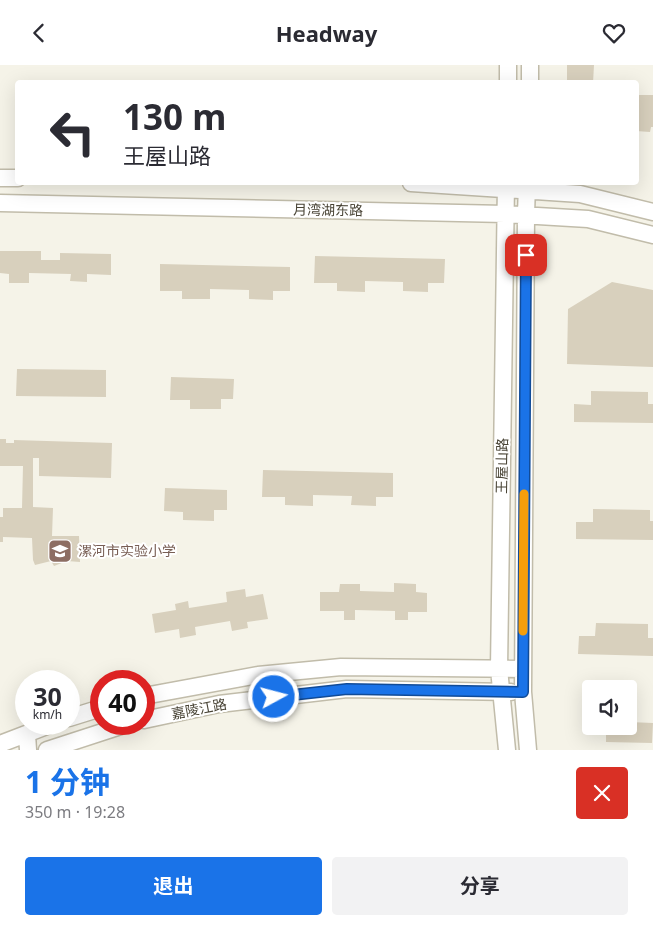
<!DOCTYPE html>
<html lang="zh">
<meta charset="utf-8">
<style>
:root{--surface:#fff;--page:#f2f2f3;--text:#2b2b33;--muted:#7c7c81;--accent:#1a73e8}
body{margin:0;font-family:"Noto Sans","Noto Sans SC",sans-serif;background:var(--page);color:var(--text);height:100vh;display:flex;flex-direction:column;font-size:19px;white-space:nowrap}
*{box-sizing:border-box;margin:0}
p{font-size:16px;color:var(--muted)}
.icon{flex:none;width:28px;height:28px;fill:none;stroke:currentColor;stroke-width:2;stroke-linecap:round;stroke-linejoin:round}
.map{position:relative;height:685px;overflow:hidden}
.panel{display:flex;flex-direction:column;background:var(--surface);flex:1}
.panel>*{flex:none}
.guide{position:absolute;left:15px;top:15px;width:624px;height:105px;border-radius:5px;box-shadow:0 5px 20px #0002;background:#fff;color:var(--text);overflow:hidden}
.controls{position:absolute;left:582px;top:615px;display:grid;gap:10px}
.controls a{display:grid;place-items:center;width:55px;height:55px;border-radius:5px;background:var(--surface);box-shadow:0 5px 20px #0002;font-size:25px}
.speed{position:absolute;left:15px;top:605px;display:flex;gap:10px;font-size:25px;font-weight:700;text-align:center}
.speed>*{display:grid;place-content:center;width:65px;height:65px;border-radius:50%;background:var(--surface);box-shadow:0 5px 20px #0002;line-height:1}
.speed small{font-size:12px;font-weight:400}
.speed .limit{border:8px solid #d22;background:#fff;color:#111}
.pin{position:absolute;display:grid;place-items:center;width:42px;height:42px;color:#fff;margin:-21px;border-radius:10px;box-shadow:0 2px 8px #0006}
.me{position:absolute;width:55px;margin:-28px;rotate:83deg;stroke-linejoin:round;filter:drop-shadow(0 0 4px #0008)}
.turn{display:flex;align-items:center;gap:18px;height:105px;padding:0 25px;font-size:22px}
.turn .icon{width:65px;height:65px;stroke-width:2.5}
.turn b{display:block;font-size:35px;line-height:42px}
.round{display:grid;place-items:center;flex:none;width:52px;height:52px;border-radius:5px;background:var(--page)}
.headline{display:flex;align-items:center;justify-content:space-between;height:85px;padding:0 25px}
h1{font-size:30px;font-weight:700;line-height:38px;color:var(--accent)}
.action{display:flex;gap:10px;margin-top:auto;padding:10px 25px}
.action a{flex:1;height:58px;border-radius:5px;background:var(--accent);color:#fff;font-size:20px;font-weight:700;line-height:58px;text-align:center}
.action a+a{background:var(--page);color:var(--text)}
header{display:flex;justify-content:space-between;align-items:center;height:65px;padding:0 25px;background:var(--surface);font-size:22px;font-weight:700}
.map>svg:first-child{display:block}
.building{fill:#d8d0bd}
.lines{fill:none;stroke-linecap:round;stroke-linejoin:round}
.tertiary-casing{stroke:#c1bcaa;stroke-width:19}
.tertiary{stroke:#fff;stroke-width:16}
.route-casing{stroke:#114b97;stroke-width:12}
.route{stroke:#1a73e8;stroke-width:9}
.slow{stroke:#f59e0b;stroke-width:9}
.labels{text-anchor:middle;stroke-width:4;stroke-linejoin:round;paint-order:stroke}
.street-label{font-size:14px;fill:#494436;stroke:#fff}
.education-label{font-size:14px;fill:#785e54;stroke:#fff;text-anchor:start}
</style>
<header><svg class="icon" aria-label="back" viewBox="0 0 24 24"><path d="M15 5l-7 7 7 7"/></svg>Headway<svg class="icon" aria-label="heart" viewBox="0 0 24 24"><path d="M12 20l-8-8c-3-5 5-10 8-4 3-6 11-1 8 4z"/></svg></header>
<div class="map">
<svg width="653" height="685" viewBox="0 0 653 685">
<rect width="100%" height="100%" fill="#f5f3e8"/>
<path class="building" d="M567,0H594L593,18H570V16H567Z
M636,30H653V62H651L650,67L636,66Z
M0,186H41V195H60V188L111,189V210L87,209V217L70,216L71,209L29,208V218H9V209L0,208Z
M315,191L445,194L444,218H428V227L403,226V217L365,216V227L337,226V218H314Z
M160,199L290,202V226H273V235L249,234V225L210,224V234H182V226H160Z
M612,217L653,225V302L567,299L568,244Z
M17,304L106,305V332L16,331Z
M171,312L234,314L233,334H221V344H190V335H170Z
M591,326L648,327V339H653V358L574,357V339L591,340Z
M0,374H6V378H14V375L112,378L111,413L39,411V393H33V442L53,443L52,471H79L80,497L67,496L54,501L51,496L35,500L33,495L32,473L3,472V477H0V452H3V443H22L23,401H0Z
M263,405L393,408V432H376V441L351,440L352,431L313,430V441L285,440V432H262Z
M165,423L227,425V445H214V456L183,455V447L164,446Z
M593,444L650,445V456H653V475L576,474V457H593Z
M394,518L416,519V527L427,528V547H408V555H395V546L355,545V555H344V546H320V527H339L340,519H360V526L394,527Z
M245,524L246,532L263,529L268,554L247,557L248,563L232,566L230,556L195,562L196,570L180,573L179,564L155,568L152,549L176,545L175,539L188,536L189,543L227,537L226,527Z
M596,558L648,559V573H653V591L578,589L579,571H595Z
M629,657L653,658L652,678L606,677V661H629Z"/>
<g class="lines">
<g class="tertiary-casing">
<path id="tertiary" d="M508,18V0
M530,18V0
M0,113H18
M411,118L580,129L653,147
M506,118L499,604L507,685
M527,118L526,150L523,627L528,685
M0,138L505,149L588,154L653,170
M144,631L258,610L341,602L523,604
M69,653L101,643
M144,655L219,639L347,624L511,627
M27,669L28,685
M0,679L52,659
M47,685L127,659"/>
</g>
<use href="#tertiary" class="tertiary"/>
</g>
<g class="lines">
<g class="route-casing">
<path id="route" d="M274,632L347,624L523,627L526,190"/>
</g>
<use href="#route" class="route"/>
<path class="slow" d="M523,566L524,429"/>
</g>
<defs>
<g id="school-square" transform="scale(1.25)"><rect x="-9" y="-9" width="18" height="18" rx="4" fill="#8d6e63" stroke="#fff"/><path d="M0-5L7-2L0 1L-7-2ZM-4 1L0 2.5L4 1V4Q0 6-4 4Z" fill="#fff"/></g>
</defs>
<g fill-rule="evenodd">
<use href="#school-square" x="60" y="486"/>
</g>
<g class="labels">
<g class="street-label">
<text transform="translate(328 145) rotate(1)" y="5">月湾湖东路</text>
<text transform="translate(502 401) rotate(-89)" y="5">王屋山路</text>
<text transform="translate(199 644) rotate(-11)" y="5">嘉陵江路</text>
</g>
<g class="education-label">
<text x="78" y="491">漯河市实验小学</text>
</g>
</g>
</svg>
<div class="controls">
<a><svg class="icon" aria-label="sound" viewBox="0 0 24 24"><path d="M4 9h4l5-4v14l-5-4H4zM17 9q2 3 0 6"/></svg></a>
</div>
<div class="speed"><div>30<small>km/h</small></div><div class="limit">40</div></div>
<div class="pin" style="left:526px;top:190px;background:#d93025"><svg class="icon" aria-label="arrive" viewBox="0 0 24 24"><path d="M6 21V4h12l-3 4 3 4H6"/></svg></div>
<svg class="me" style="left:274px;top:632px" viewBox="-20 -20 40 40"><circle r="17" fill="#1a73e8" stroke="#fff" stroke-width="3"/><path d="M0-11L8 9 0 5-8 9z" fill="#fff"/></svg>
<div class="guide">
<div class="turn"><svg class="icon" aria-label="left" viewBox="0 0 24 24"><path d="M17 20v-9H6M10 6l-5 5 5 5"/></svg><div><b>130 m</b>王屋山路</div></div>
</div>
</div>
<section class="panel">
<div class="headline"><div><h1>1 分钟</h1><p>350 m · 19:28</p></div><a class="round" style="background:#d93025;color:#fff"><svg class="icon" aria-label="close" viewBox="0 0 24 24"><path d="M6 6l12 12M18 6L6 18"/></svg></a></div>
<div class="action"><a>退出</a><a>分享</a></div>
</section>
